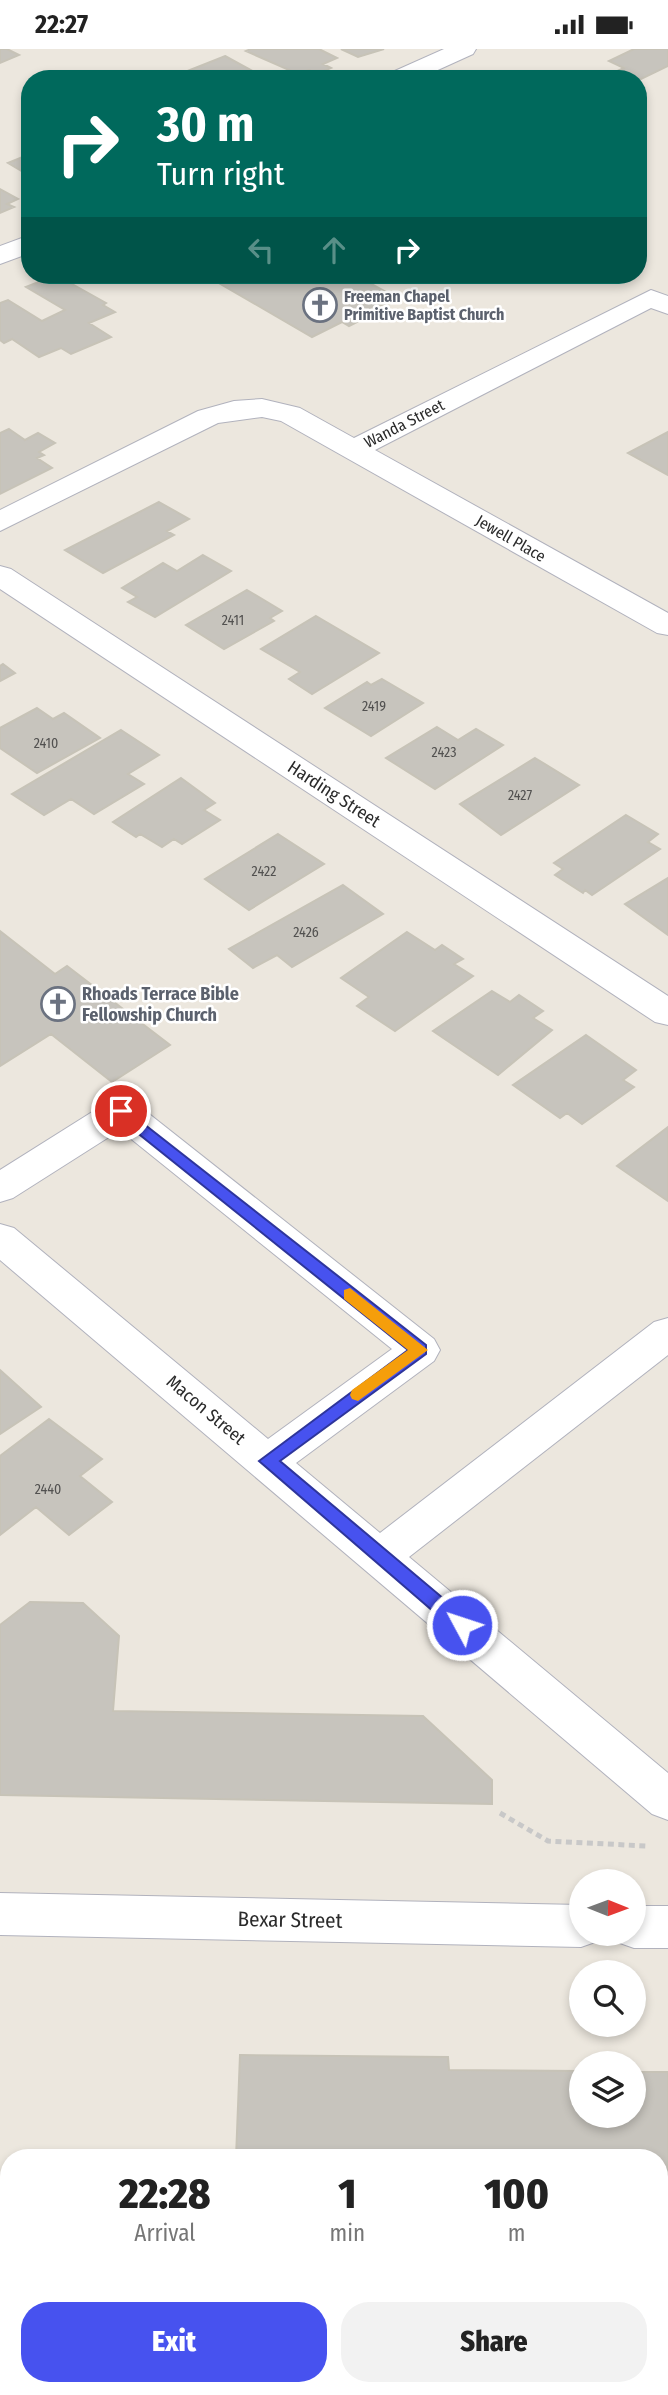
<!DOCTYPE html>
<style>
:root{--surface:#fff;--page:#f2f2f2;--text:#222;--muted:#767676;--accent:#4752ef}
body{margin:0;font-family:"Fira Sans Condensed",sans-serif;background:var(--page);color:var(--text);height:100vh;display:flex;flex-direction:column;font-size:26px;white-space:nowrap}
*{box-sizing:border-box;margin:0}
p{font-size:23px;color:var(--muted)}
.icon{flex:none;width:38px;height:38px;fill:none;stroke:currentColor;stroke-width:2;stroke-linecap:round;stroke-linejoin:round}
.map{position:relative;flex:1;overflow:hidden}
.panel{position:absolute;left:0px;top:2100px;width:668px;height:247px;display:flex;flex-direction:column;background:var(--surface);border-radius:28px 28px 0 0;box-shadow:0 4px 10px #0003}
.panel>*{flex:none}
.hud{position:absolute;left:21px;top:21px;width:626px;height:214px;border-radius:28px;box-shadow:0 4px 10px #0003;background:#00695c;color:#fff;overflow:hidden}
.needle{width:46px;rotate:91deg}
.controls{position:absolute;left:569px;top:1820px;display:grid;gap:14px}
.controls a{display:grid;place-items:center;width:77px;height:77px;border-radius:50%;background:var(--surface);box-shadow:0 4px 10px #0003;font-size:35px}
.pin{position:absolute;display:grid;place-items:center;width:60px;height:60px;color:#fff;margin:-30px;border:4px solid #fff;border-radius:50%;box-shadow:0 2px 7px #0007}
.me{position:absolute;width:77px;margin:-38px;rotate:310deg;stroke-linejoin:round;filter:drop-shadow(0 0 5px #0008)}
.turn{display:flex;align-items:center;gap:24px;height:147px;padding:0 21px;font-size:32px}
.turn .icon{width:91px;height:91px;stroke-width:2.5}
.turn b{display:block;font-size:49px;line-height:60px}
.lanes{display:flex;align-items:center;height:66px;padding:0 21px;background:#0003;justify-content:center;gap:35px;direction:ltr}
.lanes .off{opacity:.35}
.eta{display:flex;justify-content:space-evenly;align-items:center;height:119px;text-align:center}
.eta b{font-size:42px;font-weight:800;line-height:49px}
.button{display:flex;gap:14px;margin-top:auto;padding:14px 21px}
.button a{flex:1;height:80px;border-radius:28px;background:var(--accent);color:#fff;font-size:28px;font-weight:800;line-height:80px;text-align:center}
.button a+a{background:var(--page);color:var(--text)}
.status{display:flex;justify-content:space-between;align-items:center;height:49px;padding:0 35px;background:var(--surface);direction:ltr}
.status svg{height:19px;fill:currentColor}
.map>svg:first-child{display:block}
.building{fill:#c7c4bd;stroke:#c7c3b7;stroke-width:2}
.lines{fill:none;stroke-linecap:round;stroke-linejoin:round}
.minor-casing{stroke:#b1b2bd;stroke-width:2}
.path{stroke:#c8c8c8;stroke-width:5;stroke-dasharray:6 4.5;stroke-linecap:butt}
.minor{fill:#fff;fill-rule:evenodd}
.route{fill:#4752ef;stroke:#2e359b;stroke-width:2}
.slow{fill:#f59e0b}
.labels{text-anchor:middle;stroke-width:5;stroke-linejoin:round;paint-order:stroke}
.number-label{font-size:14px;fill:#525150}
.far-worship-label{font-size:16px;font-weight:bold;fill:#5b616d;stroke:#fff;text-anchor:start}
.far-street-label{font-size:16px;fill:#2b2b2b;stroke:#fff}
.street-label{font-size:18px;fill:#2b2b2b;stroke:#fff}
.worship-label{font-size:18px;font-weight:bold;fill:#5b616d;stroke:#fff;text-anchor:start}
.near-street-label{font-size:21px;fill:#2b2b2b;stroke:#fff}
</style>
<div class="status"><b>22:27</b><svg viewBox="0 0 49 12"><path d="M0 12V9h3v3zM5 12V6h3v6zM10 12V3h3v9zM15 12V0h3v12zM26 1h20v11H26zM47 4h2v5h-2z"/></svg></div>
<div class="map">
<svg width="668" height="2346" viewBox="0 0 668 2346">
<rect width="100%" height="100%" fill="#ece7de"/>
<path class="building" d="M0,0H7L19,6L0,14Z
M251,0H319L337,9L323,15L331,19L317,25L309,21L298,25L246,2Z
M341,0H384L358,8Z
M634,0H668V17L639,31L613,24L624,19L609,12Z
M225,7L267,30H197L185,23Z
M30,105V127L8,114Z
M0,140L18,150L7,155L14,158L0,164Z
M56,226L106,254L103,256L115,263L89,274L111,288L71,305L61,299L39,308L12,290L4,294L0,291V254L8,251L42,272L65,261L26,238Z
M205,226H355L397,249L366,263L371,266L349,277L342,273L312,288Z
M9,380L25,391L38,384L55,394L39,403L44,406L37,409L52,419L0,445V384Z
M668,383V426L628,404Z
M159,453L189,470L167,482L174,486L103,524L65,501Z
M203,506L231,522L155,568L128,553L137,548L122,539L163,514L177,522Z
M247,541L282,562L270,569L274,572L224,600L186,576Z
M316,567L379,604L312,645L289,630L300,623L261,600Z
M3,615L15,624L0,632V617Z
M382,630L423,654L371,687L325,659L367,633L371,636Z
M37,659L53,670L64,664L100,689L37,724L0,699V679Z
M437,678L458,691L476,680L503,696L435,740L386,709Z
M121,681L159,706L128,725L144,735L94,765L71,750L44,766L12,745Z
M535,709L579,736L501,786L460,755Z
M181,729L215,754L204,761L220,771L182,795L174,790L162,798L140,785L136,788L113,773Z
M626,766L658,785L648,793L660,800L592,846L585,841L583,844L555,826L563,820L554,814Z
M278,785L324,815L249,861L205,830Z
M668,829V886L625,855Z
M343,836L383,865L292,918L277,906L253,919L229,900Z
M0,882L55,925L67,917L170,996L112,1033L51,985L0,1017Z
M407,883L435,901L442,896L463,910L454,915L473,927L395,982L357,957L369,948L341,929Z
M492,942L510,953L519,946L543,962L533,969L552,981L498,1026L433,982Z
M586,986L636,1021L623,1031L634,1038L582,1075L567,1064L560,1069L513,1036Z
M668,1078V1152L617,1117Z
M0,1321L41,1358L0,1385Z
M49,1370L102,1410L80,1427L112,1453L69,1486L36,1458L0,1486V1407Z
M30,1553L83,1554L119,1587L113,1662L423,1667L492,1731V1755L0,1746V1576Z
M240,2006L448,2008L449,2021L581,2022V2067H634V2023H668V2170H660V2109H236Z"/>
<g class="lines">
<g class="minor-casing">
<path id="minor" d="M444,0H476L473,5L418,30H385L388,25Z
M30,186V204L0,215V197Z
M651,241L668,247V265L651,259L375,401L668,564V586L657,584L281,372L262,368L218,374L0,482V461L198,362L234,352L262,350L300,359L354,389Z
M0,517L11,520L668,947V976L655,973L0,540Z
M121,1049L134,1053L434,1290L440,1301L434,1312L296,1414L380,1484L654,1273L668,1269V1306L409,1508L668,1724V1771L652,1765L0,1211V1175L14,1179L268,1390L392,1300L120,1081L13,1149L0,1153V1121L108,1053Z
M0,1844L581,1856V1885H601L598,1892L581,1898L0,1886Z
M634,1857H668V1899H634L617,1893L614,1885H634Z
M0,2194H9V2244H0Z
M660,2208H668V2258H660Z"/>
</g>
<path class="path" d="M500,1764L548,1792L646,1797"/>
<use href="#minor" class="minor"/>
</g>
<path class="route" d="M121,1057L426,1296V1305L280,1412L469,1571L471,1576L469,1582H456L259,1412L408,1301L115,1066V1059Z"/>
<path class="slow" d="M350,1239L428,1301L358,1352L352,1350L350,1346L352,1341L408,1301L344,1250V1241Z"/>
<defs>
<g id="church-ring" transform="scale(1.75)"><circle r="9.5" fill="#fff" stroke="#6b7280" stroke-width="1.5"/><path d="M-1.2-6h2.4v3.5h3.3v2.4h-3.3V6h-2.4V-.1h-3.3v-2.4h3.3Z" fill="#6b7280"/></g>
</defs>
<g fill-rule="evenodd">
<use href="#church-ring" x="320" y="256"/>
<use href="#church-ring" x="58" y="955"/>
</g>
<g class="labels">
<g class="number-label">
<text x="233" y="576">2411</text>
<text x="374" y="662">2419</text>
<text x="46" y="699">2410</text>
<text x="444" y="708">2423</text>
<text x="520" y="751">2427</text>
<text x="264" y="827">2422</text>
<text x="306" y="888">2426</text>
<text x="48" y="1445">2440</text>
</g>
<g class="far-worship-label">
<text x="344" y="253">Freeman Chapel<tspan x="344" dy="18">Primitive Baptist Church</tspan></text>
</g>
<g class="far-street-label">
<text transform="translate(404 374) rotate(-27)" y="6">Wanda Street</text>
<text transform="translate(511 489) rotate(30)" y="6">Jewell Place</text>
</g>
<g class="street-label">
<text transform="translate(334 745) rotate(33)" y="6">Harding Street</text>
<text transform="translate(206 1361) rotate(40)" y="6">Macon Street</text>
</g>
<g class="worship-label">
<text x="82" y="951">Rhoads Terrace Bible<tspan x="82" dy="21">Fellowship Church</tspan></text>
</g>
<g class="near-street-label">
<text transform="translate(290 1871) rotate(1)" y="7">Bexar Street</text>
</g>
</g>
</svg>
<div class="controls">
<a><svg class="needle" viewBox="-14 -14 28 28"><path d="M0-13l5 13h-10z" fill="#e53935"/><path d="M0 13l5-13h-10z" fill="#767676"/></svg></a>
<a><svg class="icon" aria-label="search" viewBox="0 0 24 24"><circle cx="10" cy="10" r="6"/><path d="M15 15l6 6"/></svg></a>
<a><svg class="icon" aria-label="layers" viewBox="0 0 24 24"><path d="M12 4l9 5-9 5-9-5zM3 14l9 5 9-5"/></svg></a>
</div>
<div class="pin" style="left:121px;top:1062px;background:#d93025"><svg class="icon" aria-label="arrive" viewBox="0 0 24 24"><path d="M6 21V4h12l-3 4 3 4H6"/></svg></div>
<svg class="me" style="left:462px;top:1576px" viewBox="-20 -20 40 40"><circle r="17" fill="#4752ef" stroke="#fff" stroke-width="3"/><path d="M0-11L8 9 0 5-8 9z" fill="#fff"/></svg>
<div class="hud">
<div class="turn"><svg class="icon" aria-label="right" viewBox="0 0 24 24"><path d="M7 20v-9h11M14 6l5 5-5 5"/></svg><div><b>30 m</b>Turn right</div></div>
<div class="lanes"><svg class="icon off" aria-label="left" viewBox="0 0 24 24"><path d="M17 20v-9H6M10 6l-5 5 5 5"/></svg><svg class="icon off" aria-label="ahead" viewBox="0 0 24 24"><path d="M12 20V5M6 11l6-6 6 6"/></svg><svg class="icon" aria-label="right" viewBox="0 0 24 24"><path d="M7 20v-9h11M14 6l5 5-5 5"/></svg></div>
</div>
<section class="panel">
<div class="eta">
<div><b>22:28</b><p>Arrival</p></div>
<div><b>1</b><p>min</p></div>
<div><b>100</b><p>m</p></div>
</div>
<div class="button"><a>Exit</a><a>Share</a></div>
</section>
</div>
